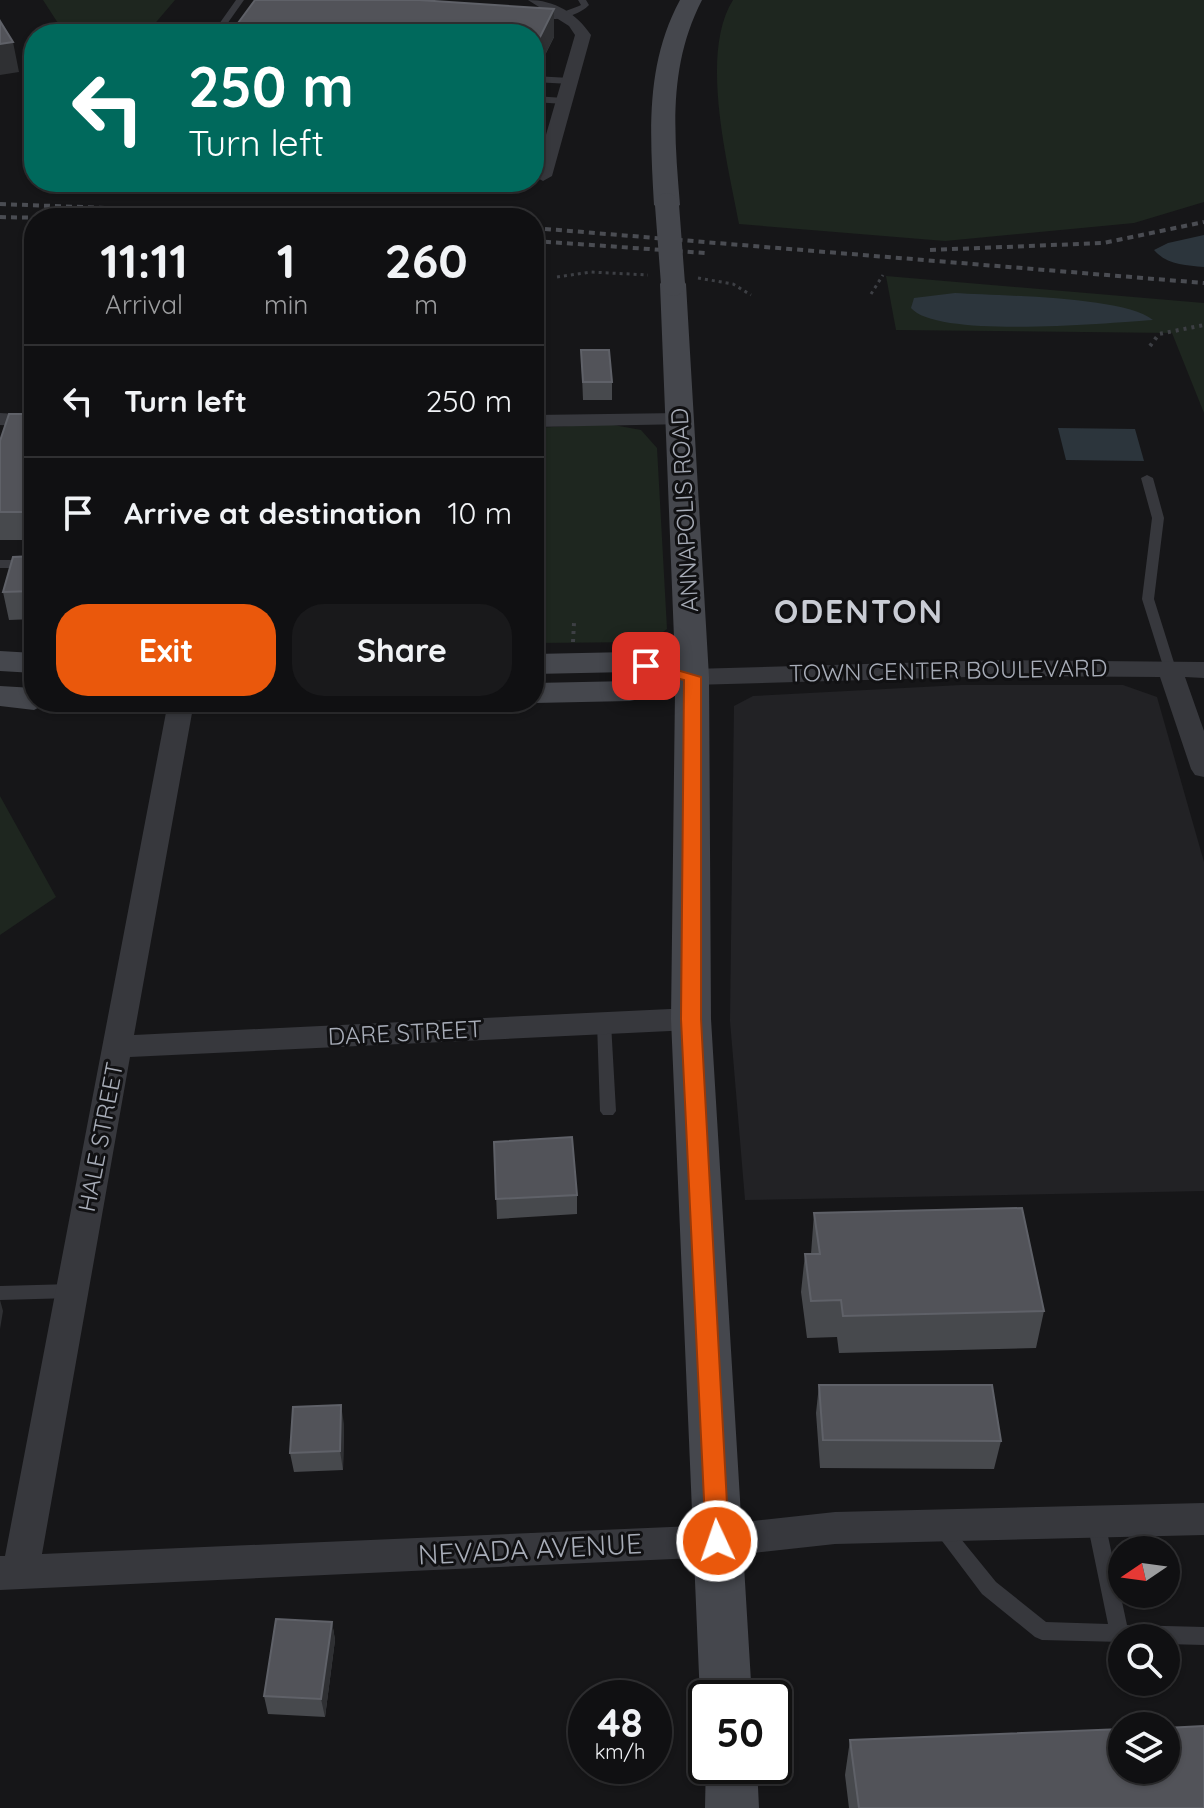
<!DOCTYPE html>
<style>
:root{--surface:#101012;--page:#19191b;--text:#f1f3f6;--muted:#9c9d9f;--line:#303032;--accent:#ea580c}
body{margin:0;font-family:Quicksand,sans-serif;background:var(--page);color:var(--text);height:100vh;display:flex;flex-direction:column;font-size:30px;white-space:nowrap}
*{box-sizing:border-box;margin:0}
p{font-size:26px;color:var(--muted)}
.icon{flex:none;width:44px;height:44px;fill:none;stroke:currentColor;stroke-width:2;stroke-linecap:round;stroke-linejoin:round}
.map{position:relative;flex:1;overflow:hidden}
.side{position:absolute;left:24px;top:208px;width:520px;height:504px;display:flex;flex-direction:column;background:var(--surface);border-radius:32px;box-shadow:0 2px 6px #0004,0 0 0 2px var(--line)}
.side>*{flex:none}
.hud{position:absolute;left:24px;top:24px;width:520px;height:168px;border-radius:32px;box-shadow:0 2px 6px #0004,0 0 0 2px var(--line);background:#00695c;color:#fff;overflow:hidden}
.needle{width:52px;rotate:257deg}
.fabs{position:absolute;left:1108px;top:1536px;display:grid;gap:16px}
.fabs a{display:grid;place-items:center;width:72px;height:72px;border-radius:50%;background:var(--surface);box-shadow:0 2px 6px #0004,0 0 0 2px var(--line);font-size:40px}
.speed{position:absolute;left:568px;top:1680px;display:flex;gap:16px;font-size:40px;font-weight:700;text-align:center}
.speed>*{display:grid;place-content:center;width:104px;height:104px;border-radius:50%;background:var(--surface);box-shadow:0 2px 6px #0004,0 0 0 2px var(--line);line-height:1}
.speed small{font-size:20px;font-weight:400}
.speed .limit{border:4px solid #111;border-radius:12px;background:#fff;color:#111}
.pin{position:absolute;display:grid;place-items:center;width:68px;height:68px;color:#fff;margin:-34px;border-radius:16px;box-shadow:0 4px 12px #0006}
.me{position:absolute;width:88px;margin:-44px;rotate:357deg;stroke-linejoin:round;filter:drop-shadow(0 0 6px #0008)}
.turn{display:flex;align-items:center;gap:28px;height:168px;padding:0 32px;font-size:36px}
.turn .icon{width:104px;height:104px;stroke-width:2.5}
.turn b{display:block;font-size:56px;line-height:68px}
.eta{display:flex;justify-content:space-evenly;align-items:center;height:136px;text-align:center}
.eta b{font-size:48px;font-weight:800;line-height:56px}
.button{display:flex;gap:16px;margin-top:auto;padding:16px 32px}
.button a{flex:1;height:92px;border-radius:32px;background:var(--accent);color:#fff;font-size:32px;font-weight:800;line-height:92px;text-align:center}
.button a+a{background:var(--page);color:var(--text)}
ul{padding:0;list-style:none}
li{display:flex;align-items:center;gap:24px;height:112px;padding:0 32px;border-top:2px solid var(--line)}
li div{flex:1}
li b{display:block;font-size:30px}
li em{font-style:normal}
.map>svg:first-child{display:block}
.built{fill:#222225}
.green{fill:#1e261f}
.water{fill:#2c353c}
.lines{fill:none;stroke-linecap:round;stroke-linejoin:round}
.path-far1{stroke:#3d3f44;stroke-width:3;stroke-dasharray:3 4;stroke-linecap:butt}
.path{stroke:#3d3f44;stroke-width:4;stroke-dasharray:3 5;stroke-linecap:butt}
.lane{fill:#37383d;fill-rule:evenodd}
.street{fill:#37383d;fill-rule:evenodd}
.secondary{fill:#45474d;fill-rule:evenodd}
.rail{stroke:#4a4c52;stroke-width:4;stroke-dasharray:6 5;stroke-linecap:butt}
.secondary-bridge{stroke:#45474d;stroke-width:24}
.wall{fill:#47494d}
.shaded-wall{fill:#2f3033}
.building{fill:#525359;stroke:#5f6168;stroke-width:2}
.route{fill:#ea580c;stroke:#983908;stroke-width:2}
.labels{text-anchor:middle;stroke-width:6;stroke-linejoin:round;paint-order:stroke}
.street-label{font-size:24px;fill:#a8adb8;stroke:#111113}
.near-street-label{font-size:28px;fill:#a8adb8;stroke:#111113}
.district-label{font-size:32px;font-weight:bold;letter-spacing:2px;fill:#c9ccd4;stroke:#111113}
</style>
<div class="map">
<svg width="1204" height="1808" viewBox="0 0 1204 1808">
<rect width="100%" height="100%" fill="#161618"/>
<path class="built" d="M961,685H1123L1157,697L1204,862V1191L745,1200L730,1021L734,706L753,696Z"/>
<path class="green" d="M43,0H175L146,34H65Z
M733,0H1204V202L1134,223L945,241L739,224C728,164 699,54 733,0Z
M886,276L1204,303V413L1172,333L896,330Z
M608,424L641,430L657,448L667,629L649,642L534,643V428Z
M0,796L56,897L0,935Z"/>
<path class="water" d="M1204,235V267C1185,265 1167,265 1154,250L1168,243Z
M955,293C998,296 1123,296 1153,320C1108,323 937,339 911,308L914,298Z
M1058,428L1135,429L1144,461L1066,460Z"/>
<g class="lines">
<path class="path-far1" d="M557,277L591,272L648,275
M698,278L733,284L751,295
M871,294L883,275"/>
<path class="path" d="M1150,346L1159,334L1204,325
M573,642L574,623"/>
<path class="lane" d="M236,0H244L220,34H212Z
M578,0H586L589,5C581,14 557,22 547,18L579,6L581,5Z
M534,76L570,78L574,81L570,84L534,82Z
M534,96L564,98L568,101L564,104L534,102Z
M1147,475L1153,478L1164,518L1154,599L1176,669L1170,673L1164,669L1142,599L1152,518L1141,478Z
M0,560H34V568H0Z
M604,1018L609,1019L611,1023L616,1111L613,1115H603L600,1111L597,1023L599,1019Z
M72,1284L78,1286L80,1291L78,1296L72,1298L0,1300V1286Z
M1096,1514L1102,1516L1105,1522L1127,1625L1204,1627V1645L1166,1644V1638H1122V1642L1042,1640L1035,1637L982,1594L933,1529L936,1523L942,1521L948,1523L996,1582L1046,1622L1108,1624L1087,1522L1090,1516Z"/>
<path class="street" d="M528,0C555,0 576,13 591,35L552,176L543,181L534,176L575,35L569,26Z
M0,413L34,415V427L0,425Z
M680,413L688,414L691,419L688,424L534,427V415Z
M1002,660L1204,662V678L1185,677L1204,731V777L1195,775L1191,769L1160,677L1002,676L692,685L680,677L692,669Z
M168,702H194L134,1035L691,1008L701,1011L706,1019L701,1027L691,1030L130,1057L42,1554L717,1525L835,1512L1204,1503V1535L835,1544L717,1557L0,1590V1556H5Z"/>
<path class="secondary" d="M680,0H702C668,66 674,133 680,205L667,213L654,205C650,133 645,65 680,0Z
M673,276L682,278L686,284L709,677L711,1019L752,1698H706V1712L700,1698L671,1019L675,691L630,701L534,703L528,702H534V683L630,681L648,677L629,672L534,674V654L629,652L675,663L660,284L664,278Z
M0,651L34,653V673L0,671Z
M0,686L34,688V702H49L34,710L0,706Z
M706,1759V1766H757L759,1808H705Z"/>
<path class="rail" d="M0,204L378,218
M0,217L45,218
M534,228L1204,283
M534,241L706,253
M930,250L1103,243L1204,222"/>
<path class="secondary-bridge" d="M667,205L673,284"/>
</g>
<path class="wall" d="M554,9V37L538,69H534V34H239L238,23Z
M581,350L612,382V400H583Z
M34,414V540H0V441Z
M34,556V619L9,620L3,592Z
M494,1142L577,1195V1214L497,1219Z
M814,1213L1044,1311L1036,1348L839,1353L837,1337L807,1338L801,1292L805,1254H811Z
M819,1385L1001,1441L994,1469L820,1468L816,1413Z
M344,1424L343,1470L294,1472L290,1453Z
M332,1622L335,1640L325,1717L268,1714L264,1696Z
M850,1740L1204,1808H849L845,1775Z"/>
<path class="shaded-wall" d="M554,9V37L538,69V41Z
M13,42L19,72L0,75V44Z
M542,88L543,119L534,141V108Z
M0,1300L3,1311L0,1329Z
M341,1405L344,1424L343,1470L340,1451Z
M332,1622L335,1640L325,1717L321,1699Z"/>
<path class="building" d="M255,0H419L554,9L538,41H534V34H425L238,23Z
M0,21L13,42L0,44Z
M534,88H542L534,108Z
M581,350H609L612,382H583Z
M9,414H34V512H0V441Z
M34,556V591L3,592L13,557Z
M572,1137L577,1195L496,1199L494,1142Z
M1022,1208L1044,1311L843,1316L841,1300L811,1301L805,1254H820L814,1213Z
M819,1385H992L1001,1441L823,1440Z
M341,1405L340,1451L290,1453L293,1407Z
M276,1619L332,1622L321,1699L264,1696Z
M1204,1726V1808H859L850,1740L1122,1729V1770H1166V1728Z"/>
<path class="route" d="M646,661L701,677V1019L729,1541L726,1548L717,1551L709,1548L706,1541L681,1019L684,680L641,669L638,666Z"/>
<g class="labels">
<g class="street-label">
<text transform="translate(685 510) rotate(-93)" y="8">ANNAPOLIS ROAD</text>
<text transform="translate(948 671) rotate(-1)" y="8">TOWN CENTER BOULEVARD</text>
<text transform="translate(405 1033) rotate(-3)" y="8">DARE STREET</text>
<text transform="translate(101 1137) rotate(-79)" y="8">HALE STREET</text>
</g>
<g class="near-street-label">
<text transform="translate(530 1549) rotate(-3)" y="10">NEVADA AVENUE</text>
</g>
<g class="district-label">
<text x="859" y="623">ODENTON</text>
</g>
</g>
</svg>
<div class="fabs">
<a><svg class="needle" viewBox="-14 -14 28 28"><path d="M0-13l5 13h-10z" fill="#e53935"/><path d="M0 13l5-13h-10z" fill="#9c9d9f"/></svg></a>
<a><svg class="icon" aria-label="search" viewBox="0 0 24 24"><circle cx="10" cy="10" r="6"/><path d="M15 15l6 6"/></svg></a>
<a><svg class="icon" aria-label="layers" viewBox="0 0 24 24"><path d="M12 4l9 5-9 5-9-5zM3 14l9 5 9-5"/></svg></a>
</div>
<div class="speed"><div>48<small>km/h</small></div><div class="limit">50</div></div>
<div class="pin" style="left:646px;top:666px;background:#d93025"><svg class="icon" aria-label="arrive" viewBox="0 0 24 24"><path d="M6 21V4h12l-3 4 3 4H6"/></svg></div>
<svg class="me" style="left:717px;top:1541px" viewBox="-20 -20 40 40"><circle r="17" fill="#ea580c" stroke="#fff" stroke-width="3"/><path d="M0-11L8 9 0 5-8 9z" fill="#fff"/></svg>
<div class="hud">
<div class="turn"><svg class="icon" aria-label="left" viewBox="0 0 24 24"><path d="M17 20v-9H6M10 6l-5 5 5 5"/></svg><div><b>250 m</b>Turn left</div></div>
</div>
<section class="side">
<div class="eta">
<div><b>11:11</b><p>Arrival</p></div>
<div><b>1</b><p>min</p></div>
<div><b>260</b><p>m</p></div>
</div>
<ul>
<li><svg class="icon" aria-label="left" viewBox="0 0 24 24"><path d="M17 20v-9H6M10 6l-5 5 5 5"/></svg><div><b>Turn left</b></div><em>250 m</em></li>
<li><svg class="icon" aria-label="arrive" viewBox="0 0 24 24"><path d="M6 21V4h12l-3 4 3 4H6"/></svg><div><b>Arrive at destination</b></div><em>10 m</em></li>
</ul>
<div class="button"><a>Exit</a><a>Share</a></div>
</section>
</div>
